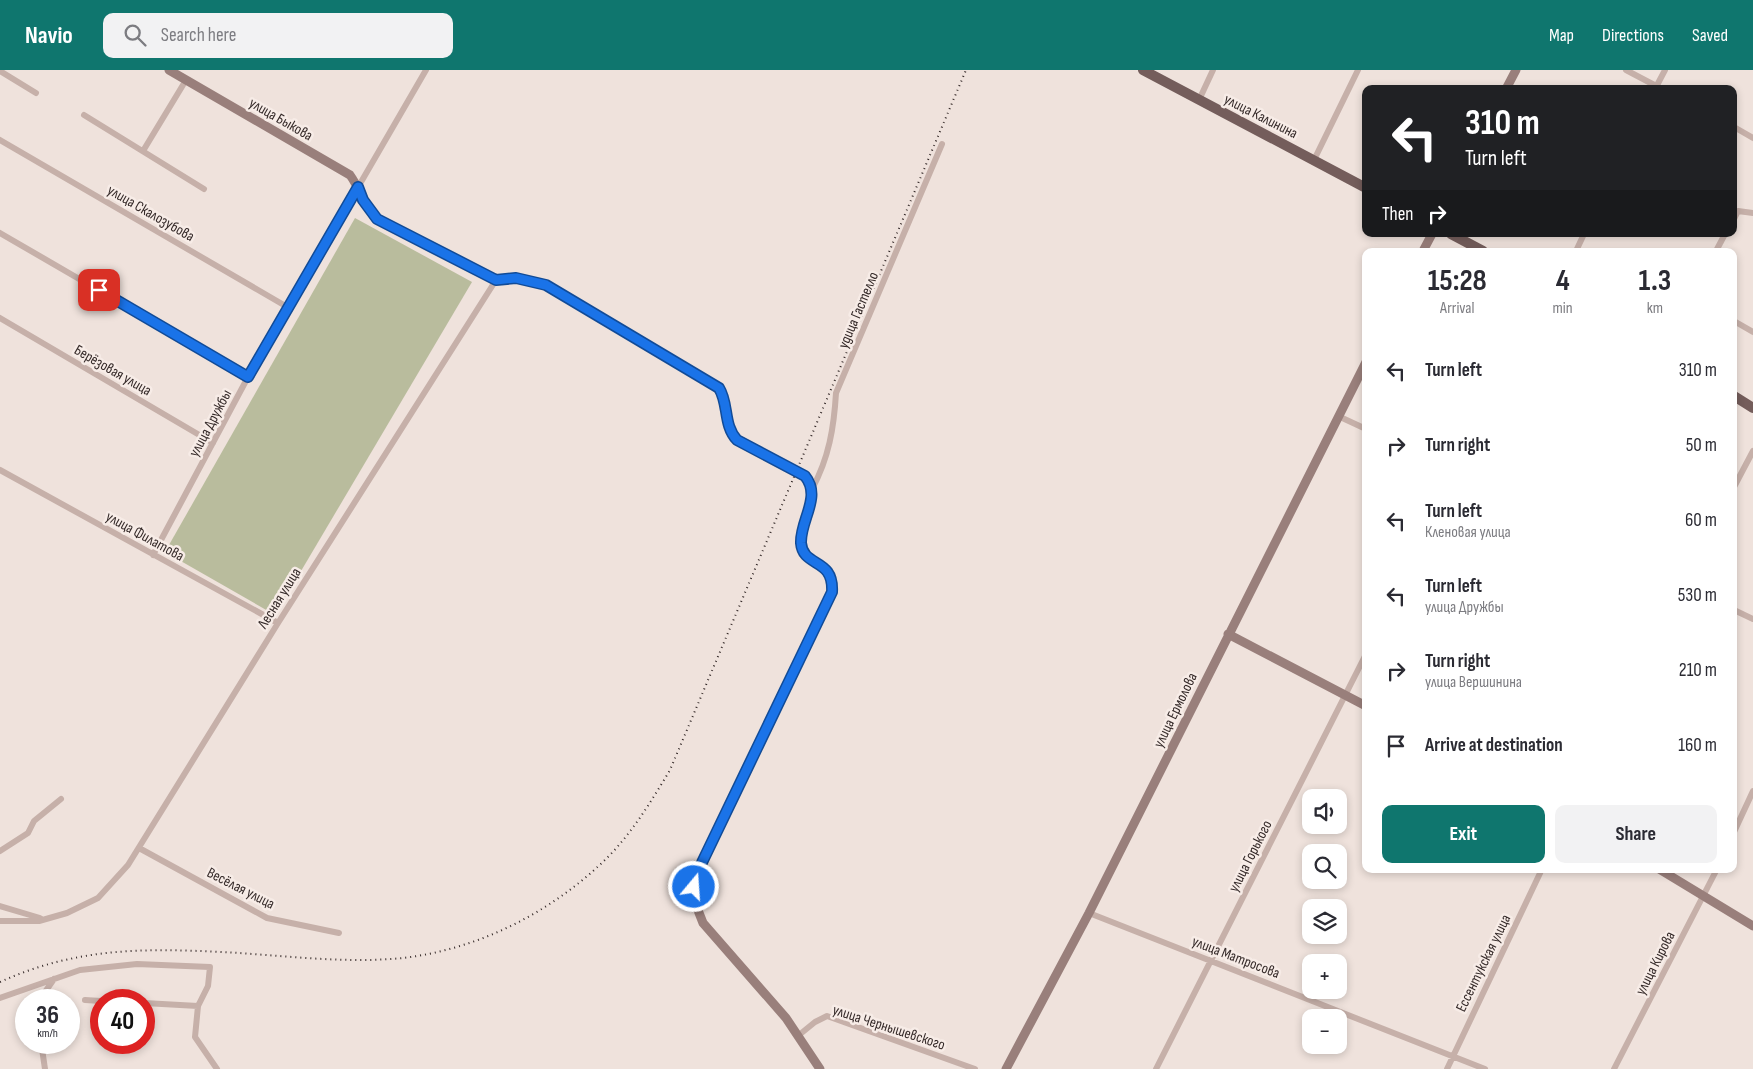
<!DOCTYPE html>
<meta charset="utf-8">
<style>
:root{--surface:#fff;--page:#f2f2f3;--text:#2b2b33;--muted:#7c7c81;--accent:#0f766e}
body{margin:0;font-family:"Sofia Sans Condensed",sans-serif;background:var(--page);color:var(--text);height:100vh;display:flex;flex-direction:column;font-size:19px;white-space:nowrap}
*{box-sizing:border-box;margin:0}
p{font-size:16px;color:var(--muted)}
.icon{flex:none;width:28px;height:28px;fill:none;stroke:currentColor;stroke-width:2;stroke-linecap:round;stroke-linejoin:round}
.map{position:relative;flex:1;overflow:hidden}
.side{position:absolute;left:1362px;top:178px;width:375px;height:625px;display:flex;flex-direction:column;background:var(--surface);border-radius:10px;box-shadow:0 2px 8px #0003}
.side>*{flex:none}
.banner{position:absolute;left:1362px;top:15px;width:375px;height:152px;border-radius:10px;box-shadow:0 2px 8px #0003;background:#202124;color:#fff;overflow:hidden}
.buttons{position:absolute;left:1302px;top:719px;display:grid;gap:10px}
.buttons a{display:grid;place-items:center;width:45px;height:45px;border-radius:10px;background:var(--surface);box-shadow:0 2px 8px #0003;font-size:25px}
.speed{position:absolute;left:15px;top:919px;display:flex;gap:10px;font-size:25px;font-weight:700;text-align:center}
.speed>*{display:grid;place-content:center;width:65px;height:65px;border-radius:50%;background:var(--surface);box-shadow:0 2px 8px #0003;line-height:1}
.speed small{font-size:12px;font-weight:400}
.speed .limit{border:8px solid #d22;background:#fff;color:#111}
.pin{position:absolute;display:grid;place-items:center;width:42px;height:42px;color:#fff;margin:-21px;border-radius:10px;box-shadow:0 2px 8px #0006}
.me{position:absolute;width:55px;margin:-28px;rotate:18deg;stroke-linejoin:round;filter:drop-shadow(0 0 4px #0008)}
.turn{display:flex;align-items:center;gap:18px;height:105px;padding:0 20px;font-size:22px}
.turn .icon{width:65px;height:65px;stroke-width:2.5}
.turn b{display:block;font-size:35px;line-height:42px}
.then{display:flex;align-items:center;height:48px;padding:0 20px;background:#0003;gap:10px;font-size:19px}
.eta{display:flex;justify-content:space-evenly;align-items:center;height:85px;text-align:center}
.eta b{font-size:30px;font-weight:700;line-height:35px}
.button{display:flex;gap:10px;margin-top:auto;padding:10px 20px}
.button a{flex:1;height:58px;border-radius:10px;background:var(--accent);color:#fff;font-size:20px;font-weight:700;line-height:58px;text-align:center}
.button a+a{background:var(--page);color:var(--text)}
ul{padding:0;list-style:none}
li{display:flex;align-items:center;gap:15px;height:75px;padding:0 20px}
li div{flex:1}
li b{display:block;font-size:19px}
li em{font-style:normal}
header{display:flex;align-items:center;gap:30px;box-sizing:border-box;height:70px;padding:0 25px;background:var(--accent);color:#fff}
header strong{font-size:24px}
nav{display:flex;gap:28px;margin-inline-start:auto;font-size:18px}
.search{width:350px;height:45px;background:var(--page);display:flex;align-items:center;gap:12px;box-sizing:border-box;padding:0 18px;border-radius:10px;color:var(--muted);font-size:19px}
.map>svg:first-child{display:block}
.green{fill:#b9bc9d}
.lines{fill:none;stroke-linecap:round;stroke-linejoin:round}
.street{stroke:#c6b0a9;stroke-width:6}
.secondary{stroke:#997f7b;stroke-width:9}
.primary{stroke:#745d5b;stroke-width:10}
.rail{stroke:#342928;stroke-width:2;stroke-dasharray:1 4;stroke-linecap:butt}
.route-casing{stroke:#114b97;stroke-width:12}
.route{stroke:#1a73e8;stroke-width:9}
.labels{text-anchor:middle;stroke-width:5;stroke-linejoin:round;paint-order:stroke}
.street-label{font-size:15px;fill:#342928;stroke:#f7ece7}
</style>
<header>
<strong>Navio</strong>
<div class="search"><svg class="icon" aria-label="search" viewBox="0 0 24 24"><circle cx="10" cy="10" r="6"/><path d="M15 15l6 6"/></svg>Search here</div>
<nav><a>Map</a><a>Directions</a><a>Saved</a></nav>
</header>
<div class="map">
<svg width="1753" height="999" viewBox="0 0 1753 999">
<rect width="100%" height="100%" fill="#efe2dc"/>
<path class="green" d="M355,148L472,212L275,545L165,482Z"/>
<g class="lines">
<path class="street" d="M1626,0L1662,19
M0,1L36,23
M1655,19L1665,0
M1199,30L1213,0
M84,45L204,119
M1734,57L1753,68
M0,70L289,238
M143,81L186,10
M1314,90L1358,0
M1734,149L1738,141L1753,143
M0,163L248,307
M1576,181L1584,164
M1716,181L1725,164
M0,248L213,373
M1734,251L1753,262
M1338,346L1366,359
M0,400L278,553
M1734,417L1753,381
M812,419C829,388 834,357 836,323L942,74
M153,485L248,307L426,0
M1734,540L1753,549
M1734,762L1753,721
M139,778L267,848L339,863
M0,781L28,763L34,751L61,729
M0,836L40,848
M1089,843L1485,999
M0,851H39L67,843L98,828L128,795L278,553L496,210
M0,928L80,900L137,894L210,897L208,916L198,936L195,967L217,999
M45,930V922L54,909
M85,930L101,931
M144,933L198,936
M799,965L815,952L827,946L975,999
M41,972L45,999
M1156,999L1366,584
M1447,999L1542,799
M1614,999L1717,799"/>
<path class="secondary" d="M169,0L350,105C360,119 365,136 377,149L496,210L516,208L546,215L710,312C734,328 719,351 737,369L805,406C822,427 800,450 801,473C803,498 834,487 832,522L696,805L694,830L703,853L786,948L820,999
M1506,19L1516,0
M1423,181L1432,164
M1228,564L1366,636
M1659,799L1753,856
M1006,999L1089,843L1366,292"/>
<path class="primary" d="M1143,0L1366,118
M1451,164L1483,181
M1734,326L1753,338"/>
<path class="rail" d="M0,912C75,878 142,878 222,882C281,885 343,894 403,888C480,879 554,841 609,786C634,760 652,730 670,700L966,0"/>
</g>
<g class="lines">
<g class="route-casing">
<path id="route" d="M99,220L248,307L358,117L363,130L377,149L496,210L516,208L546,215L719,318C729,334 723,355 737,370L805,406C822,427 800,450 801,473C803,498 834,487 832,522L696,805L694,817"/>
</g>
<use href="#route" class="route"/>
</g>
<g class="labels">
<g class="street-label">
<text transform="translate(1261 46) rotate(27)" y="5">улица Калинина</text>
<text transform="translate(281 49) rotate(30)" y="5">улица Быкова</text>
<text transform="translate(151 143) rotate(30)" y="5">улица Скалозубова</text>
<text transform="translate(858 240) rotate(-67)" y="5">удица Гастелло</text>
<text transform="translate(113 300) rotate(30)" y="5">Берёзовая улица</text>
<text transform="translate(210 353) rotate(-62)" y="5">улица Дружбы</text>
<text transform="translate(145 466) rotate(29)" y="5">улица Филатова</text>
<text transform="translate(279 528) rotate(-58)" y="5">Лесная улица</text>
<text transform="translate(1175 640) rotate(-64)" y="5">улица Ермолова</text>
<text transform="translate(1250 786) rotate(-63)" y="5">улица Горького</text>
<text transform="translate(241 818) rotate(27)" y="5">Весёлая улица</text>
<text transform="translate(1236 887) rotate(21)" y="5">улица Матросова</text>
<text transform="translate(1483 893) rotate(-64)" y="5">Ессентукская улица</text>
<text transform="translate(1655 893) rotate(-63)" y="5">улица Кирова</text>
<text transform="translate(889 957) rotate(18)" y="5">улица Чернышевского</text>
</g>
</g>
</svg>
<div class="buttons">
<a><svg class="icon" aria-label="sound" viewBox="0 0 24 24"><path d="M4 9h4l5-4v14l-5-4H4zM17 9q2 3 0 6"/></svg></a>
<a><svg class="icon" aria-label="search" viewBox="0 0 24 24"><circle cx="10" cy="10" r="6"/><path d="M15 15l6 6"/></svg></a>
<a><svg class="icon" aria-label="layers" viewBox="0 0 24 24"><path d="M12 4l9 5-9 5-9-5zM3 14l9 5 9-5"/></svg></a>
<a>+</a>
<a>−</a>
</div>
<div class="speed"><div>36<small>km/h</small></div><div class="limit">40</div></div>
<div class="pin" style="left:99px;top:220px;background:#d93025"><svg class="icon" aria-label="arrive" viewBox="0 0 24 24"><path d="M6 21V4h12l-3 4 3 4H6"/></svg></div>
<svg class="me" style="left:694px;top:817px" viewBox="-20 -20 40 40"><circle r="17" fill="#1a73e8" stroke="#fff" stroke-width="3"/><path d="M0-11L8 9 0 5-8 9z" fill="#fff"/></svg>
<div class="banner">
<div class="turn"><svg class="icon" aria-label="left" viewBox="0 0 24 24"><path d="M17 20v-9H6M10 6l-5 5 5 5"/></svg><div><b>310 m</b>Turn left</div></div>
<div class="then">Then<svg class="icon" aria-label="right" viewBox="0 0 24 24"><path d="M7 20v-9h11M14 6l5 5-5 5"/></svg></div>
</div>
<section class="side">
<div class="eta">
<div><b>15:28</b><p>Arrival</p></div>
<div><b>4</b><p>min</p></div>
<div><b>1.3</b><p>km</p></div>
</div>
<ul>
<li><svg class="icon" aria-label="left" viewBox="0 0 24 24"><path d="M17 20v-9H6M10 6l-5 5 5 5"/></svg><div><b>Turn left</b></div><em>310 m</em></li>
<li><svg class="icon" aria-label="right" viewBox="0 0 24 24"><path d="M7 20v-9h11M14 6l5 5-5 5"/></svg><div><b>Turn right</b></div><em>50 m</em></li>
<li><svg class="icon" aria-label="left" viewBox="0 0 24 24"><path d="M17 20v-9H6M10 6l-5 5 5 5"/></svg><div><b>Turn left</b><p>Кленовая улица</p></div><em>60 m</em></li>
<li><svg class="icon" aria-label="left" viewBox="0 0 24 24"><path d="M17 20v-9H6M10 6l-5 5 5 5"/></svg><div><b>Turn left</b><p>улица Дружбы</p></div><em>530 m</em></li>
<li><svg class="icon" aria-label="right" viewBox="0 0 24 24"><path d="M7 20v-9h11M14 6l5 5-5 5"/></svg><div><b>Turn right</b><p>улица Вершинина</p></div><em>210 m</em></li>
<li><svg class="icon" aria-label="arrive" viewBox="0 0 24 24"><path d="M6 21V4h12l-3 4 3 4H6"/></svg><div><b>Arrive at destination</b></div><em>160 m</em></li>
</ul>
<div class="button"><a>Exit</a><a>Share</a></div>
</section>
</div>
